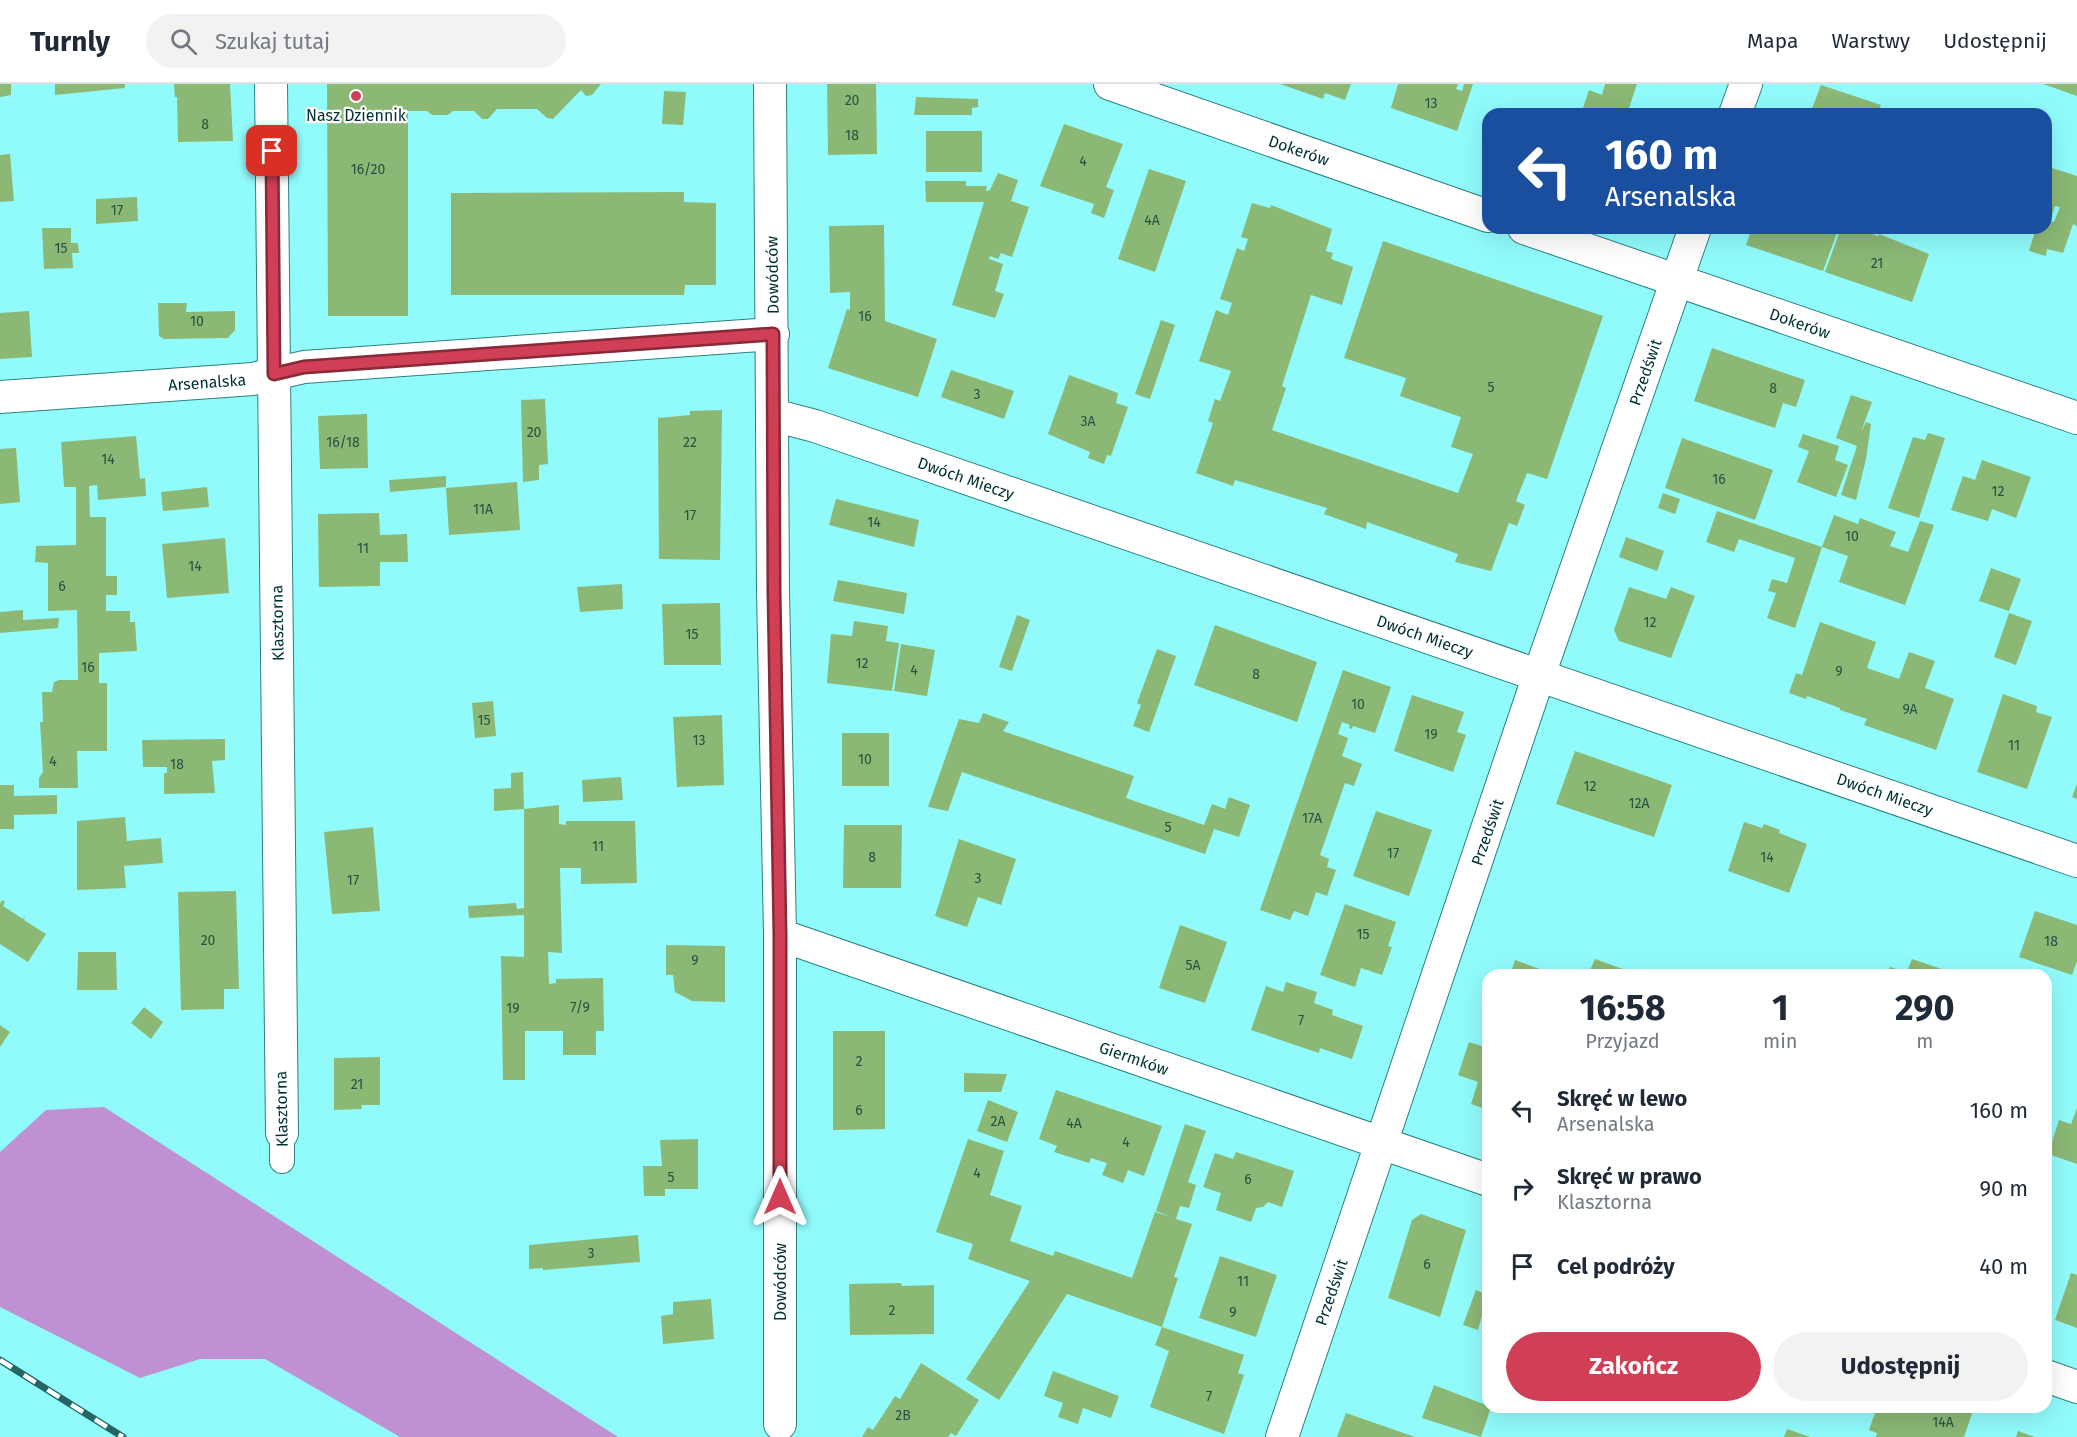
<!DOCTYPE html>
<html lang="pl">
<meta charset="utf-8">
<style>
:root{--surface:#fff;--page:#f2f2f3;--text:#1f2937;--muted:#747a83;--line:#e0e1e3;--accent:#d03f55}
body{margin:0;font-family:"Fira Sans",sans-serif;background:var(--page);color:var(--text);height:100vh;display:flex;flex-direction:column;font-size:22px;white-space:nowrap}
*{box-sizing:border-box;margin:0}
p{font-size:20px;color:var(--muted)}
.icon{flex:none;width:33px;height:33px;fill:none;stroke:currentColor;stroke-width:2;stroke-linecap:round;stroke-linejoin:round}
.map{position:relative;flex:1;overflow:hidden}
.drawer{position:absolute;left:1482px;top:885px;width:570px;height:444px;display:flex;flex-direction:column;background:var(--surface);border-radius:18px;box-shadow:0 6px 24px #0002}
.drawer>*{flex:none}
.banner{position:absolute;left:1482px;top:24px;width:570px;height:126px;border-radius:18px;box-shadow:0 6px 24px #0002;background:#1a4fa0;color:#fff;overflow:hidden}
.pin{position:absolute;display:grid;place-items:center;width:51px;height:51px;color:#fff;margin:-26px;border-radius:12px;box-shadow:0 3px 9px #0006}
.me{position:absolute;width:66px;margin:-33px;rotate:0deg;stroke-linejoin:round;filter:drop-shadow(0 0 4px #0008)}
.turn{display:flex;align-items:center;gap:21px;height:126px;padding:0 24px;font-size:27px}
.turn .icon{width:78px;height:78px;stroke-width:2.5}
.turn b{display:block;font-size:42px;line-height:51px}
.eta{display:flex;justify-content:space-evenly;align-items:center;height:102px;text-align:center}
.eta b{font-size:36px;font-weight:700;line-height:42px}
.primary-button{display:flex;gap:12px;margin-top:auto;padding:12px 24px}
.primary-button a{flex:1;height:69px;border-radius:36px;background:var(--accent);color:#fff;font-size:24px;font-weight:700;line-height:69px;text-align:center}
.primary-button a+a{background:var(--page);color:var(--text)}
ul{padding:0;list-style:none}
li{display:flex;align-items:center;gap:18px;height:78px;padding:0 24px}
li div{flex:1}
li b{display:block;font-size:22px}
li em{font-style:normal}
header{display:flex;align-items:center;gap:36px;box-sizing:border-box;height:84px;padding:0 30px;background:var(--surface);border-bottom:2px solid var(--line)}
header strong{font-size:28px}
nav{display:flex;gap:33px;margin-inline-start:auto;font-size:21px}
.search{width:420px;height:54px;background:var(--page);display:flex;align-items:center;gap:15px;box-sizing:border-box;padding:0 21px;border-radius:33px;color:var(--muted);font-size:22px}
.map>svg:first-child{display:block}
.forest{fill:#c091d2}
.building{fill:#8bb875}
.lines{fill:none;stroke-linecap:round;stroke-linejoin:round}
.pedestrian-casing{stroke:#2c8080;stroke-width:26}
.minor-casing{stroke:#2c8080;stroke-width:34}
.pedestrian{stroke:#fff;stroke-width:24}
.minor{stroke:#fff;stroke-width:32}
.rail-casing{stroke:#256566;stroke-width:7}
.rail{stroke:#fff;stroke-width:4.5;stroke-dasharray:14;stroke-linecap:butt}
.route-casing{stroke:#872937;stroke-width:15}
.route{stroke:#d03f55;stroke-width:10}
.poi-dot{fill:#d03f55;stroke:#fff;stroke-width:2}
.labels{text-anchor:middle;stroke-width:4.5;stroke-linejoin:round;paint-order:stroke}
.number-label{font-size:14px;fill:#235343}
.poi-label{font-size:16px;fill:#003132;stroke:#fff}
.street-label{font-size:16px;fill:#003132;stroke:#fff}
</style>
<header>
<strong>Turnly</strong>
<div class="search"><svg class="icon" aria-label="search" viewBox="0 0 24 24"><circle cx="10" cy="10" r="6"/><path d="M15 15l6 6"/></svg>Szukaj tutaj</div>
<nav><a>Mapa</a><a>Warstwy</a><a>Udostępnij</a></nav>
</header>
<div class="map">
<svg width="2077" height="1353" viewBox="0 0 2077 1353">
<rect width="100%" height="100%" fill="#91fbfc"/>
<path class="forest" d="M104,1023L618,1353H400L265,1275H200L140,1294L0,1223V1068L46,1026Z"/>
<path class="building" d="M0,0H11V11L0,13Z
M55,0H125V4L55,11Z
M174,0H230L233,57L178,58L177,13H175Z
M327,0H601L592,11L586,12L581,6L553,35L547,34L537,25H497L488,35H482L474,27H453L448,31H432L427,27H408V232H328Z
M827,0H876L877,70L828,71Z
M1280,0H1351L1345,16L1325,9L1323,15Z
M1398,0H1458L1456,5L1462,7L1464,0H1473L1457,47L1391,24Z
M1605,0H1637L1627,30L1596,27L1595,30H1581L1589,6L1602,11Z
M2043,0H2077V12Z
M1821,1L1881,21L1878,30H1810Z
M664,7L686,8L683,41L662,40Z
M916,13L978,15V23L972,24V31H914Z
M1064,40L1123,60L1106,103L1114,106L1104,134L1091,129L1094,120L1040,102Z
M926,47H982V88H926Z
M10,70L14,117L0,118V71Z
M2046,82L2077,92V142L2073,140L2063,169L2047,165L2046,172L2029,167L2036,144H2046V136L2054,138L2060,123L2055,122L2052,131L2046,129Z
M1149,85L1186,97L1155,188L1118,175Z
M998,89L1018,96L1011,117L1029,123L1012,173L1001,169L998,175L990,172L989,175L1003,180L995,207L1004,210L995,234L952,221L984,118H926L925,97H966V102H987L986,107L990,106Z
M684,108V118L716,119V201H685L684,211H451V109Z
M137,113L138,137L96,140V115Z
M1252,119L1270,124L1271,121L1332,145L1326,167L1333,169L1331,175L1353,183L1342,221L1311,211L1282,302L1286,304L1272,346L1458,409L1473,370L1451,363L1461,333L1400,312L1406,294L1344,274L1383,157L1603,232L1547,395L1527,389L1516,417L1525,421L1517,442L1509,439L1491,487L1455,478L1458,470L1367,438L1366,445L1324,430L1327,424L1235,396L1233,402L1196,389L1213,339L1208,337L1215,315L1220,317L1231,287L1199,277L1216,226L1228,231L1232,219L1220,215L1237,164L1244,167L1248,155L1241,153Z
M884,141L885,237L937,255L918,313L828,284L847,225L850,226V208L830,209L829,142Z
M42,144H71V159H78L79,169H72L73,184L44,185Z
M1752,144H1834L1838,146L1823,187L1746,161Z
M1841,144H1855L1878,152L1879,150L1929,170L1912,218L1825,188Z
M158,219H187L186,228L235,227V246L228,254L164,255L159,252Z
M29,227L32,273L0,275V229Z
M1161,236L1175,241L1150,315L1135,310Z
M1712,264L1805,296L1796,323L1783,319L1775,344L1694,317Z
M951,286L1014,307L1004,335L941,313Z
M1069,291L1118,309L1116,319L1128,323L1111,372L1107,371L1104,380L1088,374L1090,368L1048,350Z
M1851,311L1872,318L1861,348L1866,338L1871,340L1866,375L1856,416L1841,411L1857,362L1836,354Z
M545,315L548,380L539,381V396L523,398L521,316Z
M722,326L720,476L659,475L658,334L690,331V327Z
M367,330L368,384L320,385L318,332Z
M1928,349L1945,354L1919,434L1888,424L1913,353L1925,356Z
M1803,350L1839,362L1835,376L1848,381L1836,413L1797,398L1809,367L1798,363Z
M136,352L140,395L145,394L146,412L98,416L97,401L89,402L90,433H106V492H117V511H106V527H130V538H135L137,567L99,569V599H107V667H77L78,704H39V694L43,688L40,638H43L42,608H52L54,598L59,596H78L77,526L48,527V479L35,478L36,462L76,461V403H64L61,358Z
M1682,354L1773,386L1755,436L1665,404Z
M16,364L20,418L0,420V365Z
M1982,376L2031,393L2016,434L1992,425L1988,437L1951,426L1963,392L1975,396Z
M446,392V403L390,408L389,396Z
M517,398L520,446L449,451L446,404Z
M207,403L209,423L163,427L161,408Z
M1663,409L1680,415L1675,430L1658,424Z
M836,415L919,436L914,463L829,441Z
M1717,427L1822,463L1795,544L1767,534L1776,509L1768,507L1772,495L1787,499L1795,474L1739,455L1734,468L1706,458Z
M379,429L380,451L407,450L408,478H380V502L319,503L318,430Z
M1834,431L1858,440L1860,434L1896,448L1890,462L1908,468L1920,437L1934,441L1905,521L1839,498L1848,472L1822,463Z
M1626,453L1664,467L1657,487L1619,473Z
M225,454L229,509L167,514L162,460Z
M1991,484L2021,495L2009,527L1979,517Z
M838,496L907,509L904,530L833,517Z
M622,500L623,525L580,528L577,503Z
M1629,503L1666,515L1671,503L1695,512L1671,574L1619,557L1614,546Z
M720,519L721,581H664L662,520Z
M23,526V536L59,534L58,544L0,549V528Z
M2009,529L2032,537L2016,581L1994,573Z
M1017,531L1030,536L1012,587L999,583Z
M854,537L888,542L886,557L899,559L892,607L827,599L831,550L852,552Z
M1820,538L1876,558L1867,584L1899,595L1909,568L1935,577L1925,604L1954,615L1936,666L1864,641L1867,635L1840,626V624L1807,612L1806,615L1789,609L1796,589L1802,591Z
M1215,541L1317,578L1297,638L1194,601Z
M901,560L935,566L927,612L894,607Z
M1157,565L1176,572L1149,648L1133,642L1141,621L1137,619Z
M1343,586L1391,603L1375,649L1353,642L1352,645L1349,644L1350,641L1342,638L1338,650L1348,654L1342,672L1362,680L1354,702L1345,699L1320,771L1329,775L1327,783L1336,786L1327,812L1316,808L1308,832L1294,827L1290,836L1260,826Z
M2003,610L2037,622L2036,628L2052,633L2027,705L1977,688Z
M1412,611L1464,628L1457,648L1466,651L1453,688L1394,667Z
M493,617L496,652L475,654L472,619Z
M983,629L1009,638L1003,647L1134,692L1126,714L1204,741L1212,720L1225,725L1229,713L1250,721L1239,753L1214,745L1205,770L962,688L948,727L928,723L959,635L979,639Z
M722,631L724,701L677,703L673,633Z
M842,649H889V702H842Z
M225,655V676L212,677L215,709L164,710V689H167V683H143L142,656Z
M1575,667L1672,701L1654,753L1556,720Z
M523,688L524,725L494,727V705L511,704V689Z
M621,693L623,716L583,718L582,696Z
M2077,700V715L2072,713Z
M0,701H14V712L57,711V730L14,731V745H0Z
M559,721V740L566,741V737H635L637,799L581,800V784H560L562,869L548,868L549,900L556,899V895L603,894L604,947H596V971H563V947H525V996H503L501,872L524,873V831L469,834L468,822L516,819L517,825L524,824V725Z
M1376,727L1432,746L1409,812L1353,792Z
M125,733L127,757L161,754L163,779L124,782L126,804L77,806V737Z
M1744,738L1762,744L1764,740L1780,746L1779,749L1807,760L1789,809L1728,787Z
M844,741H902L901,804H843Z
M373,743L380,827L332,830L324,748Z
M959,755L1016,775L1001,821L978,813L967,843L935,832Z
M236,807L239,905H224V925L181,926L178,808Z
M2,816L5,818L3,822L23,835L25,831L24,836L46,850L28,878L0,860V820Z
M1345,820L1396,838L1388,862L1392,863L1382,891L1361,884L1355,903L1320,891Z
M2035,827L2077,841V877L2072,891L2019,873Z
M1180,841L1227,858L1205,919L1159,904Z
M666,861L725,862V918L692,917L675,908L673,891H666Z
M78,868H116L117,906H77Z
M1595,875L1639,891H1588Z
M1912,875L1953,889V891H1887L1890,883L1907,888Z
M1515,876L1556,891H1510Z
M1286,898L1317,908L1314,919L1333,926L1332,931L1363,942L1352,975L1320,964L1319,969L1251,946L1266,902L1283,908Z
M144,923L163,938L151,955L131,939Z
M0,941L10,948L0,963Z
M833,947H885V1045L833,1046Z
M1469,958L1488,964V1026L1471,1020L1478,998L1458,991Z
M380,973V1021H361L362,1025L334,1026V974Z
M964,989L1007,990L1001,1008H964Z
M1056,1006L1162,1042L1144,1092L1128,1086L1123,1099L1102,1091L1107,1079L1091,1074L1089,1079L1054,1068L1057,1062L1039,1055Z
M988,1016L1018,1028L1007,1058L977,1047Z
M2077,1024V1080L2048,1070L2059,1036L2071,1040Z
M2046,1031L2052,1034L2046,1048Z
M1185,1040L1206,1047L1188,1098L1196,1101L1189,1124L1180,1122L1176,1135L1192,1140L1174,1193L1178,1194L1162,1243L1244,1271L1238,1289L1244,1291L1224,1350L1150,1323L1169,1267L1155,1261L1162,1243L1067,1210L999,1316L966,1295L1030,1197L968,1175L973,1160L936,1148L968,1055L1004,1067L990,1111L1022,1122L1010,1157L1053,1172L1055,1167L1132,1194L1155,1128L1171,1133L1156,1127Z
M698,1055V1105H665V1112H644L643,1082H662L660,1056Z
M1236,1068L1294,1087L1282,1123L1268,1118L1263,1123L1256,1124L1251,1138L1216,1126L1221,1109L1203,1103L1215,1069L1233,1075Z
M1421,1130L1466,1146L1440,1233L1388,1214L1412,1136Z
M638,1151L640,1178L543,1186V1184L529,1185V1161Z
M1220,1172L1277,1191L1256,1253L1199,1234Z
M2071,1189L2077,1191V1244L2055,1236Z
M901,1199L902,1202L934,1201V1250L850,1251L849,1200Z
M1476,1206L1488,1211L1478,1246L1463,1241Z
M711,1215L714,1255L663,1260L661,1232L673,1230V1218Z
M921,1279L979,1316L956,1352L951,1349L948,1353H862L868,1343L873,1346L895,1312L900,1315Z
M1053,1287L1119,1312L1111,1334L1083,1324L1078,1340L1058,1333L1063,1319L1044,1312Z
M1434,1301L1491,1323L1481,1353L1422,1334Z
M1877,1323H1972L1974,1324L1964,1353H1876L1877,1349L1869,1346Z
M1346,1329L1415,1353H1337Z
M1787,1345L1810,1353H1784Z
M2018,1347L2035,1353H2016Z"/>
<g class="lines">
<g class="pedestrian-casing">
<path id="pedestrian" d="M282,1049V1077"/>
</g>
<g class="minor-casing">
<path id="minor" d="M271,0L282,1049
M770,0L773,507L780,851V1340
M1110,0L1488,132
M1735,30L1746,0
M1524,144L2077,334
M0,313L253,295L304,283L773,250
M773,331L815,342L2077,777
M780,851L1488,1096
M2046,1292L2077,1303
M1282,1353L1539,591L1695,144"/>
</g>
<use href="#pedestrian" class="pedestrian"/>
<use href="#minor" class="minor"/>
<g class="rail-casing">
<path id="rail" d="M0,1276L123,1353"/>
</g>
<use href="#rail" class="rail"/>
</g>
<g class="lines">
<g class="route-casing">
<path id="route" d="M272,67L274,290L304,283L773,250L774,507L780,851V1113"/>
</g>
<use href="#route" class="route"/>
</g>
<circle class="poi-dot" cx="356" cy="12" r="6"/>
<g class="labels">
<g class="number-label">
<text x="852" y="21">20</text>
<text x="1431" y="24">13</text>
<text x="205" y="45">8</text>
<text x="852" y="56">18</text>
<text x="1083" y="82">4</text>
<text x="368" y="90">16/20</text>
<text x="117" y="131">17</text>
<text x="1152" y="141">4A</text>
<text x="61" y="169">15</text>
<text x="1877" y="184">21</text>
<text x="865" y="237">16</text>
<text x="197" y="242">10</text>
<text x="1491" y="308">5</text>
<text x="1773" y="309">8</text>
<text x="977" y="315">3</text>
<text x="1088" y="342">3A</text>
<text x="534" y="353">20</text>
<text x="343" y="363">16/18</text>
<text x="690" y="363">22</text>
<text x="108" y="380">14</text>
<text x="1719" y="400">16</text>
<text x="1998" y="412">12</text>
<text x="483" y="430">11A</text>
<text x="690" y="436">17</text>
<text x="874" y="443">14</text>
<text x="1852" y="457">10</text>
<text x="363" y="469">11</text>
<text x="195" y="487">14</text>
<text x="62" y="507">6</text>
<text x="1650" y="543">12</text>
<text x="692" y="555">15</text>
<text x="862" y="584">12</text>
<text x="88" y="588">16</text>
<text x="914" y="591">4</text>
<text x="1839" y="592">9</text>
<text x="1256" y="595">8</text>
<text x="1358" y="625">10</text>
<text x="1910" y="630">9A</text>
<text x="484" y="641">15</text>
<text x="1431" y="655">19</text>
<text x="699" y="661">13</text>
<text x="2014" y="666">11</text>
<text x="865" y="680">10</text>
<text x="53" y="682">4</text>
<text x="177" y="685">18</text>
<text x="1590" y="707">12</text>
<text x="1639" y="724">12A</text>
<text x="1312" y="739">17A</text>
<text x="1168" y="748">5</text>
<text x="598" y="767">11</text>
<text x="1393" y="774">17</text>
<text x="872" y="778">8</text>
<text x="1767" y="778">14</text>
<text x="978" y="799">3</text>
<text x="353" y="801">17</text>
<text x="1363" y="855">15</text>
<text x="208" y="861">20</text>
<text x="2051" y="862">18</text>
<text x="695" y="881">9</text>
<text x="1193" y="886">5A</text>
<text x="580" y="928">7/9</text>
<text x="513" y="929">19</text>
<text x="1301" y="941">7</text>
<text x="859" y="982">2</text>
<text x="357" y="1005">21</text>
<text x="859" y="1031">6</text>
<text x="998" y="1042">2A</text>
<text x="1074" y="1044">4A</text>
<text x="1126" y="1063">4</text>
<text x="977" y="1094">4</text>
<text x="671" y="1098">5</text>
<text x="1248" y="1100">6</text>
<text x="591" y="1174">3</text>
<text x="1427" y="1185">6</text>
<text x="1243" y="1202">11</text>
<text x="892" y="1231">2</text>
<text x="1233" y="1233">9</text>
<text x="1209" y="1317">7</text>
<text x="903" y="1336">2B</text>
<text x="1943" y="1343">14A</text>
</g>
<g class="poi-label">
<text x="356" y="37">Nasz Dziennik</text>
</g>
<g class="street-label">
<text transform="translate(1299 66) rotate(19)" y="6">Dokerów</text>
<text transform="translate(772 191) rotate(-91)" y="6">Dowódców</text>
<text transform="translate(1800 239) rotate(19)" y="6">Dokerów</text>
<text transform="translate(1645 288) rotate(-71)" y="6">Przedświt</text>
<text transform="translate(207 298) rotate(-4)" y="6">Arsenalska</text>
<text transform="translate(966 394) rotate(19)" y="6">Dwóch Mieczy</text>
<text transform="translate(277 539) rotate(-91)" y="6">Klasztorna</text>
<text transform="translate(1425 552) rotate(19)" y="6">Dwóch Mieczy</text>
<text transform="translate(1885 710) rotate(19)" y="6">Dwóch Mieczy</text>
<text transform="translate(1487 748) rotate(-71)" y="6">Przedświt</text>
<text transform="translate(1134 974) rotate(19)" y="6">Giermków</text>
<text transform="translate(281 1025) rotate(-91)" y="6">Klasztorna</text>
<text transform="translate(780 1198) rotate(-90)" y="6">Dowódców</text>
<text transform="translate(1331 1208) rotate(-71)" y="6">Przedświt</text>
</g>
</g>
</svg>
<div class="pin" style="left:272px;top:67px;background:#d93025"><svg class="icon" aria-label="arrive" viewBox="0 0 24 24"><path d="M6 21V4h12l-3 4 3 4H6"/></svg></div>
<svg class="me" style="left:780px;top:1113px" viewBox="-20 -20 40 40"><path d="M0-17L14 15 0 8-14 15z" fill="#d03f55" stroke="#fff" stroke-width="4"/></svg>
<div class="banner">
<div class="turn"><svg class="icon" aria-label="left" viewBox="0 0 24 24"><path d="M17 20v-9H6M10 6l-5 5 5 5"/></svg><div><b>160 m</b>Arsenalska</div></div>
</div>
<section class="drawer">
<div class="eta">
<div><b>16:58</b><p>Przyjazd</p></div>
<div><b>1</b><p>min</p></div>
<div><b>290</b><p>m</p></div>
</div>
<ul>
<li><svg class="icon" aria-label="left" viewBox="0 0 24 24"><path d="M17 20v-9H6M10 6l-5 5 5 5"/></svg><div><b>Skręć w lewo</b><p>Arsenalska</p></div><em>160 m</em></li>
<li><svg class="icon" aria-label="right" viewBox="0 0 24 24"><path d="M7 20v-9h11M14 6l5 5-5 5"/></svg><div><b>Skręć w prawo</b><p>Klasztorna</p></div><em>90 m</em></li>
<li><svg class="icon" aria-label="arrive" viewBox="0 0 24 24"><path d="M6 21V4h12l-3 4 3 4H6"/></svg><div><b>Cel podróży</b></div><em>40 m</em></li>
</ul>
<div class="primary-button"><a>Zakończ</a><a>Udostępnij</a></div>
</section>
</div>
